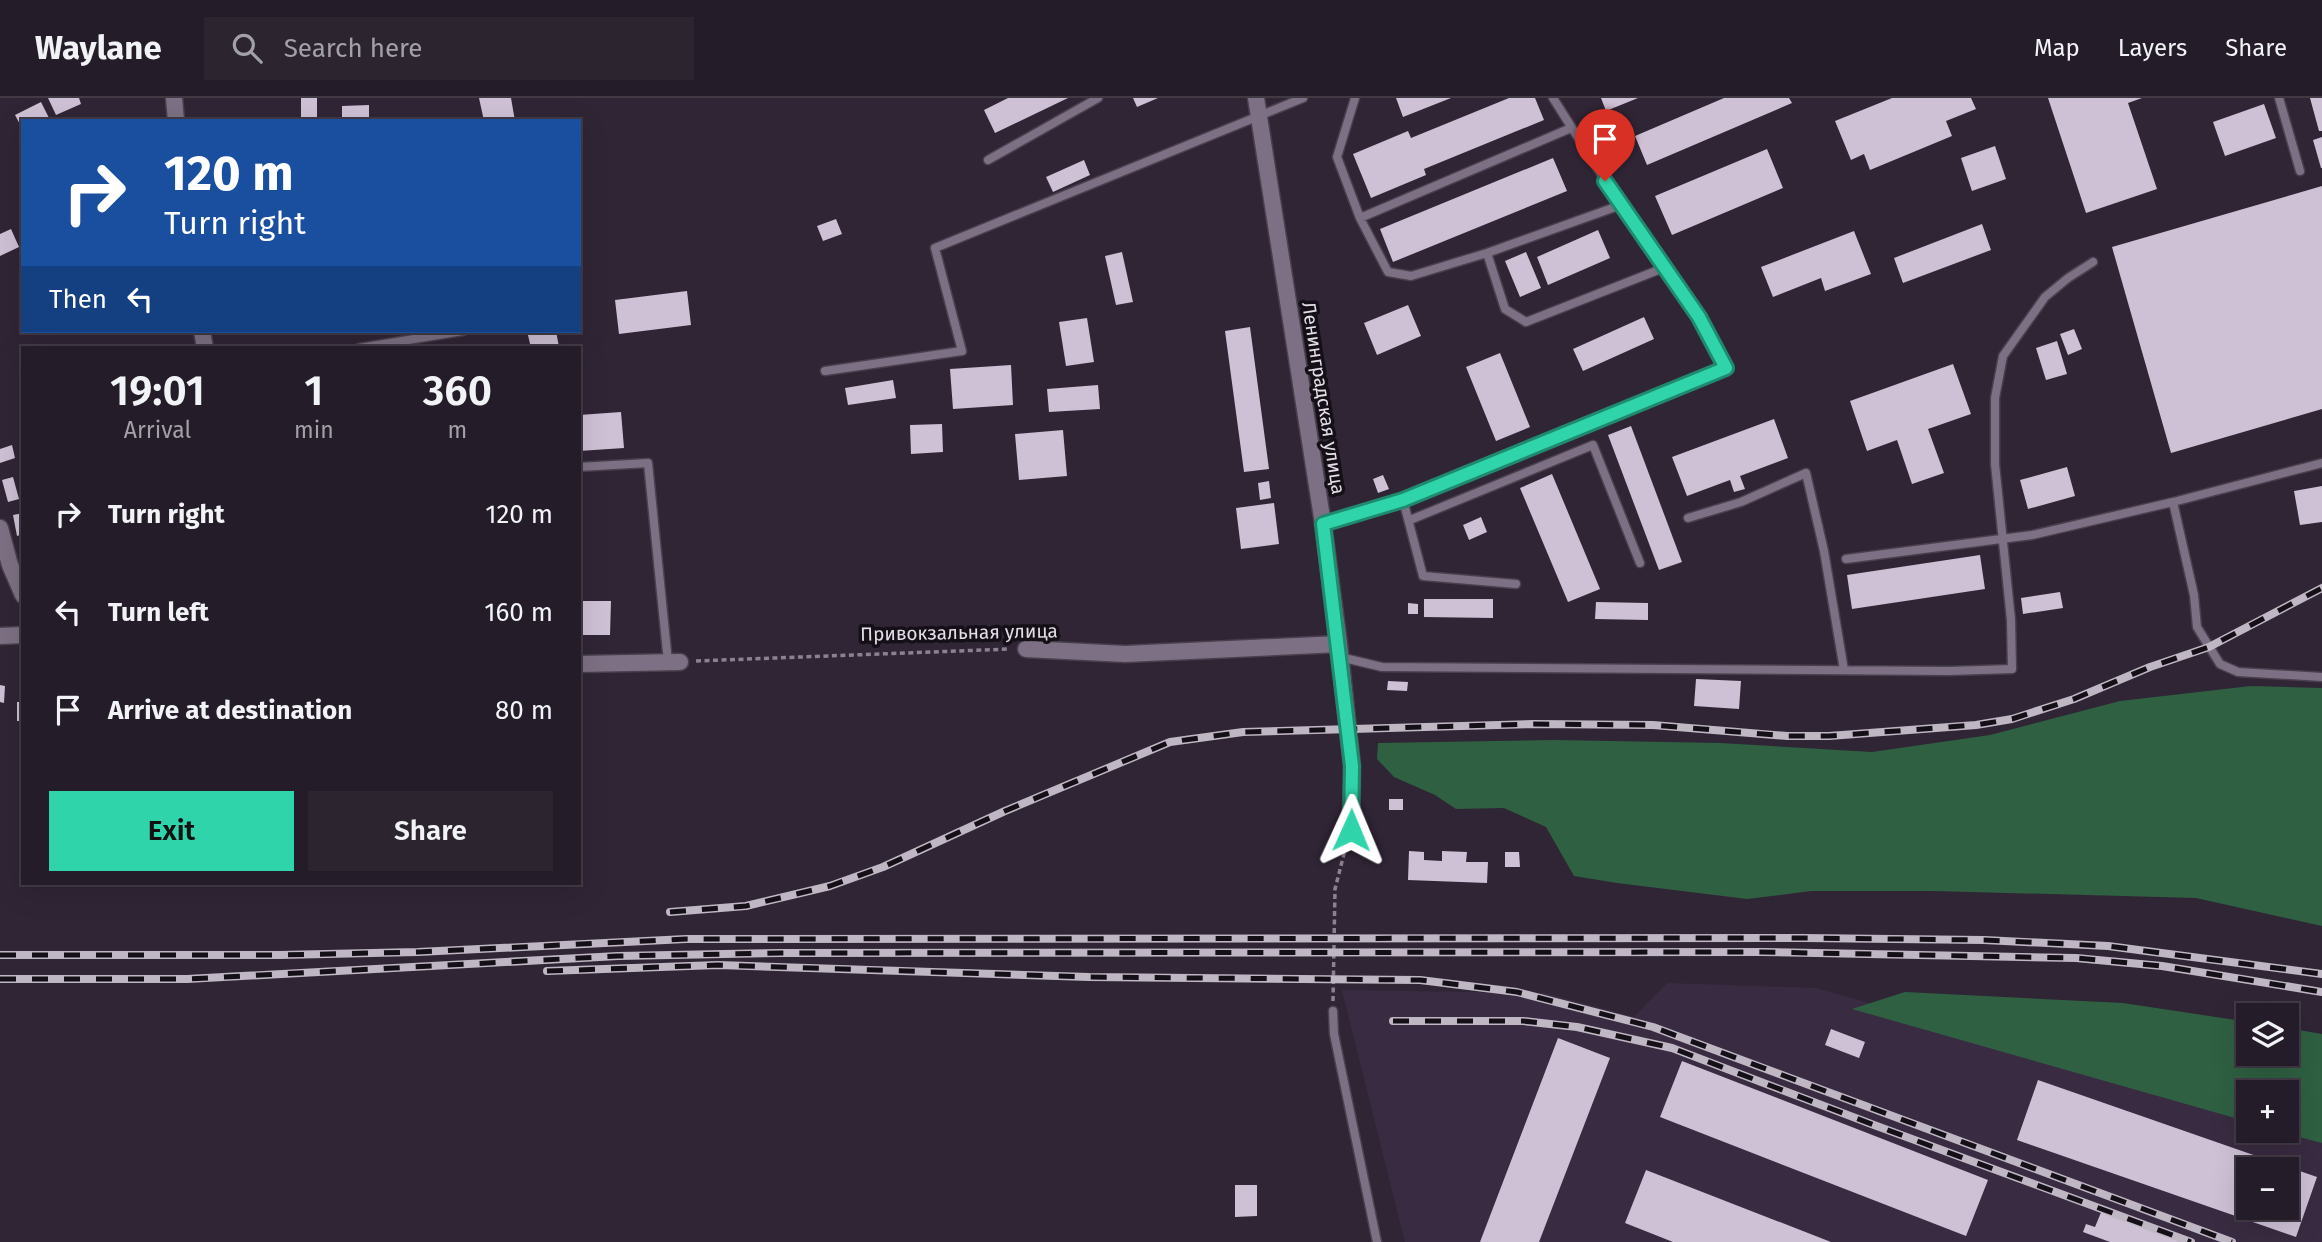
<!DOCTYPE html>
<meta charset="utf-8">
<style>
:root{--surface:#241c28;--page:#2c2530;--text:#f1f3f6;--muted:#a3a1a8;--line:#413a45;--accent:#30d4aa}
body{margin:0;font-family:"Fira Sans",sans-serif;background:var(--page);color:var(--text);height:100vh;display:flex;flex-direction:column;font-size:26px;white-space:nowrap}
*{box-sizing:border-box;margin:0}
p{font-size:23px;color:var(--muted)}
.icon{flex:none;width:38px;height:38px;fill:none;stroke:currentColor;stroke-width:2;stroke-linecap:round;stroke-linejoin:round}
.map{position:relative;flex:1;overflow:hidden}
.side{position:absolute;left:21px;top:248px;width:560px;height:539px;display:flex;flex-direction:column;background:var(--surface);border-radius:0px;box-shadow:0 7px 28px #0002,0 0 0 2px var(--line)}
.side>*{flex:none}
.hud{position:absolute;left:21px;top:21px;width:560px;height:214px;border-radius:0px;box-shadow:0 7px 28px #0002,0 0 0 2px var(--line);background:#1a4fa0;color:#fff;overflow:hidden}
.fabs{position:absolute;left:2236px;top:905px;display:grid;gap:14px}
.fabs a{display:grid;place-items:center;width:63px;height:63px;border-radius:0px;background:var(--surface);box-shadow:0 7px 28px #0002,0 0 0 2px var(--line);font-size:35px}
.pin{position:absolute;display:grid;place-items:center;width:60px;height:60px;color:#fff;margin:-72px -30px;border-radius:50% 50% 50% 0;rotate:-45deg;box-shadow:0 0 7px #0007}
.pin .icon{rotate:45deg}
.me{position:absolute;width:77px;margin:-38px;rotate:1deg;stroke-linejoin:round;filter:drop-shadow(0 0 5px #0008)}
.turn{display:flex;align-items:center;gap:24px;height:147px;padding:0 28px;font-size:32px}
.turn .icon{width:91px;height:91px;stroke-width:2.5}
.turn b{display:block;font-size:49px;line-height:60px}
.then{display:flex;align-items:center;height:66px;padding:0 28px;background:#0003;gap:14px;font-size:26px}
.eta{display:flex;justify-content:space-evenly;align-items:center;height:119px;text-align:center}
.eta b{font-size:42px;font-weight:600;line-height:49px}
.action{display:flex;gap:14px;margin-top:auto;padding:14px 28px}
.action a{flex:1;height:80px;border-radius:0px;background:var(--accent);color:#111;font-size:28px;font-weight:600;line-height:80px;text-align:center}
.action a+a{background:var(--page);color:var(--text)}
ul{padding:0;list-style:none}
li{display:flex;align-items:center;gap:21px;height:98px;padding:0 28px}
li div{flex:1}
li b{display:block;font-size:26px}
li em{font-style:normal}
header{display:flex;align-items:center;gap:42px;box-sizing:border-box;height:98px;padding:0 35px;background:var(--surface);border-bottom:2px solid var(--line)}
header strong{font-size:33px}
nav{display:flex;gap:38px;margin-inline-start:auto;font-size:24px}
.search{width:490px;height:63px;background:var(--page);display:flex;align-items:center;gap:18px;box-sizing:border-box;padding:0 24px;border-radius:0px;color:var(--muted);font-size:26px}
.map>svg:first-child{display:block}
.built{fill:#392b41;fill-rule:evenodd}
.forest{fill:#2f6042}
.building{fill:#cec0d5;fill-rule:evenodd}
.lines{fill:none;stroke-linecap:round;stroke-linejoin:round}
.service-casing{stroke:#49404e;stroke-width:11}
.minor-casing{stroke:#49404e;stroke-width:19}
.path{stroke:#8b828f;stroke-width:3.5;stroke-dasharray:5 3.5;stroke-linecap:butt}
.service{stroke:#7d7084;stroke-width:8}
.minor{stroke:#7d7084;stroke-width:16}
.rail-casing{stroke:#bfb7c3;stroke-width:8}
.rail{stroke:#151018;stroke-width:5;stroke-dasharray:16;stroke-linecap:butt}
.route-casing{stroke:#1f8a6e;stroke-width:18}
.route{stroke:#30d4aa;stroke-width:12}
.labels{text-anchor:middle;stroke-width:7;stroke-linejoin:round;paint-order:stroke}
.street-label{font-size:19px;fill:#e5dee9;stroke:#151018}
</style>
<header>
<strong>Waylane</strong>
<div class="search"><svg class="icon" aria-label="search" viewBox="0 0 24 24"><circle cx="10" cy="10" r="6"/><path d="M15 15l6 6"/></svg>Search here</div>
<nav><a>Map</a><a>Layers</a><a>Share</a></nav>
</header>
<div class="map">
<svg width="2322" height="1144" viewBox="0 0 2322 1144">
<rect width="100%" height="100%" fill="#302535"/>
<path class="built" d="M1667,885L1816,890L2249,1012V1032H2322V1144H1405L1342,892L1545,895L1634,919ZM2249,1071H2287V1110H2249Z"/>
<path class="forest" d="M2251,588L2322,590V828L2196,800L1934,793H1811L1747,801L1617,785L1574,778L1546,729L1504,710L1456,711L1435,697L1394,679L1377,661L1378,645L1554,642L1720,645L1872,654L1990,637L2120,603Z
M1905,894L2123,905L2249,924V956H2287V930L2322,936V1045L2277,1033L2287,1032V994H2249V1024L1852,911Z"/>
<path class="building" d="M48,0H79L81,6L56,17Z
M301,0H317V23H301Z
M479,0H511L515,23H484Z
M1008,0H1068L995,35L984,12Z
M1133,0H1158L1137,9Z
M1396,0H1451L1403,19Z
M1509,0H1535L1544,22L1424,71L1426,77L1371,100L1353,56L1408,33L1411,40Z
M1601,0H1638L1606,13Z
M1724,0H1789L1792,5L1647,67L1635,38Z
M1892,0H1971L1976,11L1946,23L1952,38L1870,72L1864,56L1851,62L1835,23Z
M2048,0H2142L2128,5L2157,91L2086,115Z
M2310,0H2322V33H2319Z
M41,4L49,20L43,23H23V32L15,17Z
M2264,6L2276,40L2225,58L2213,24Z
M369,7V23H342V8Z
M2322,39V70H2321L2313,42Z
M1995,48L2006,81L1972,93L1961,60Z
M1767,51L1783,90L1672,137L1655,98Z
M1553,60L1567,93L1393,164L1380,131Z
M1084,62L1090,77L1053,94L1046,79Z
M2322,88V311L2171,355L2112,149Z
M836,121L842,136L823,143L817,128Z
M1982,126L1991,152L1903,185L1894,160Z
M11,131L19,149L0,158V136Z
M1598,132L1610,160L1548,187L1537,159Z
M1854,133L1871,176L1825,193L1821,180L1773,199L1761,169Z
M1122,154L1133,204L1116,207L1105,158Z
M1526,154L1541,190L1520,199L1505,163Z
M687,193L691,227L619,236L615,202Z
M1408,207L1421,238L1377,257L1364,225Z
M1644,219L1654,241L1583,273L1573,251Z
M1087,220L1094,264L1066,268L1059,224Z
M1250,229L1269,371L1244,374L1225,233Z
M2074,231L2082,251L2068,257L2060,236Z
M527,233H556L559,249L531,250Z
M2057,243L2067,276L2046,282L2036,250Z
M1500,255L1530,329L1496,343L1466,269Z
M1953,266L1971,316L1928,331L1944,375L1912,386L1897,342L1867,353L1850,303Z
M1011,267L1013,307L953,311L950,271Z
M893,282L896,300L848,307L845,290Z
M1098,287L1100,311L1049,314L1047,291Z
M621,314L624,350L579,353V317Z
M1774,321L1788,360L1740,378L1745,391L1734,394L1730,382L1687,398L1672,359Z
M942,326L943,354L911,356L910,327Z
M1631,328L1682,464L1659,472L1608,337Z
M1063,332L1067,378L1019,382L1015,336Z
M12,347L15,360L0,365V351Z
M2067,369L2075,398L2028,411L2020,382Z
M1552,376L1600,491L1568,504L1520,390Z
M1383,377L1389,391L1378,395L1373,381Z
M13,379L19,401L8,404L2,382Z
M1269,383L1271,400L1260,402L1258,385Z
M2322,388V424L2300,427L2294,393Z
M1274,405L1279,446L1241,451L1236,410Z
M23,415V436L17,438L13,417Z
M1481,419L1487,434L1469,442L1463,427Z
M1980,457L1985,491L1852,511L1847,477Z
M2060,494L2063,510L2023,516L2021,500Z
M1424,501H1493V520L1424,519Z
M579,503H611L610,537H579Z
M1596,504L1648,505V522L1595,521Z
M1408,505L1418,506V516H1408Z
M1696,581L1741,583L1739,611L1694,608Z
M1388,583L1408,584L1407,593L1387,592Z
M0,587L5,588L4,605L0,604Z
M17,604H22L23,623H17Z
M1389,701H1403V712H1389Z
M1409,753L1424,754V762L1442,763V753L1467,754L1466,764H1488L1487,785L1408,782Z
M1505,754H1519L1520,769H1505Z
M1831,931L1865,944L1859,960L1825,947Z
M1558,940L1610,960L1539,1144H1480Z
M1682,963L1988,1082L1966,1138L1660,1019Z
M2038,982L2317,1079L2296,1139L2017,1042ZM2249,1071H2287V1110H2249Z
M1646,1072L1831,1144H1673L1625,1125Z
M1235,1087H1257V1118L1235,1119Z
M2102,1112L2183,1144H2110L2083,1134L2086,1126L2095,1129Z"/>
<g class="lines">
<g class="service-casing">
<path id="service" d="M1355,0L1337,59L1360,120L1388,174L1411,178L1487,155L1621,107
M2279,0L2300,73
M988,62L1098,0
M1360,120L1571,30
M1487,155L1505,211L1526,224L1666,169
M359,250L463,233
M825,273L962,253L935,150L1303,0
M579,369L648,365L668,564
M1403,402L1423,478L1516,486
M2173,404L2194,497L2197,529L2220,566L2238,574L2322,579
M1688,420L1741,404L1806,375L1824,453L1844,572
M1410,422L1593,347L1640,465
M1323,426L1403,402L1726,270L1699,219L1617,101L1553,0
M1846,461L2032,437L2173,404L2322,365
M1340,559L1382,569L1949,573L2012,571L2011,522L1995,366V300L2003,258L2045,199L2068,180L2093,164
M1333,913L1334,936L1377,1144"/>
</g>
<g class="minor-casing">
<path id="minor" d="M174,0L176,23
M1256,0L1323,426L1339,546L1352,668L1351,732
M202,233L205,250
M0,430L10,467L23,497
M0,538L23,537
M1026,551L1125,556L1339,546
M579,566L680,564"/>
</g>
<path class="path" d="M696,563L1010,551
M1333,903L1335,791L1346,748"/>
<use href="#service" class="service"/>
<use href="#minor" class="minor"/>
<g class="rail-casing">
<path id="rail" d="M670,814L746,808L830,788L883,769L1005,713L1170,644L1243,634L1534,626L1653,627L1787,638H1829L1976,627L2012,621L2074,601L2150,569L2209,549L2322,490
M0,857H280L418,854L686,841L1803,840L1984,842L2108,848L2322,876
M547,873L718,867L1089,879L1420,882L1517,894L1653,929L2232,1144
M0,881H187L618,858L781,855L1761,854L2076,860L2162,868L2322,894
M1393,923H1523L1577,929L1672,950L1874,1027L2191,1144"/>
</g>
<use href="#rail" class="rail"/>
</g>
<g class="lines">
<g class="route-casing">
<path id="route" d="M1351,732L1352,668L1323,426L1403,402L1726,270L1699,219L1605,83"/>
</g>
<use href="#route" class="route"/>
</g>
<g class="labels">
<g class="street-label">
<text transform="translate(1324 300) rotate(81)" y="7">Ленинградская улица</text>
<text transform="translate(959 534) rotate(-1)" y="7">Привокзальная улица</text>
</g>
</g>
</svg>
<div class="fabs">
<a><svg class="icon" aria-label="layers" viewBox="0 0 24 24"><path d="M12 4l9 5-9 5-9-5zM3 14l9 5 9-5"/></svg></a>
<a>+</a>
<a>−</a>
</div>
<div class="pin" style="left:1605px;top:83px;background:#d93025"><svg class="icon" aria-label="arrive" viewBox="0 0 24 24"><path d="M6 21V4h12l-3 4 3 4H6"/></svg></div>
<svg class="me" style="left:1351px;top:732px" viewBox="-20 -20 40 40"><path d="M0-17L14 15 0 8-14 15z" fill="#30d4aa" stroke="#fff" stroke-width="4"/></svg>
<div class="hud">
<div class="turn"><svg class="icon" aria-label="right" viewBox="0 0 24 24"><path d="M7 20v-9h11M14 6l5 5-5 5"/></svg><div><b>120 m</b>Turn right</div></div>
<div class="then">Then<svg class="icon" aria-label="left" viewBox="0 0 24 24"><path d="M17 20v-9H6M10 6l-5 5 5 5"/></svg></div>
</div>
<section class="side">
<div class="eta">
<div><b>19:01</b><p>Arrival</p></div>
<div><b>1</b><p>min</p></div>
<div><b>360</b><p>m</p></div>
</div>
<ul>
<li><svg class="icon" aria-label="right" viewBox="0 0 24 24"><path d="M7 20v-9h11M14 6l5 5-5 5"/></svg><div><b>Turn right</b></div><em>120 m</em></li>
<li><svg class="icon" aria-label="left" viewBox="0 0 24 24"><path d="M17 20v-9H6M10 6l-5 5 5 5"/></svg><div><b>Turn left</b></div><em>160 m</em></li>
<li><svg class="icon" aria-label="arrive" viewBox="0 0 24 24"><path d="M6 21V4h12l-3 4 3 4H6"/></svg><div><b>Arrive at destination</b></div><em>80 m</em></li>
</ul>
<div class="action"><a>Exit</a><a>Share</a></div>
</section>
</div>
